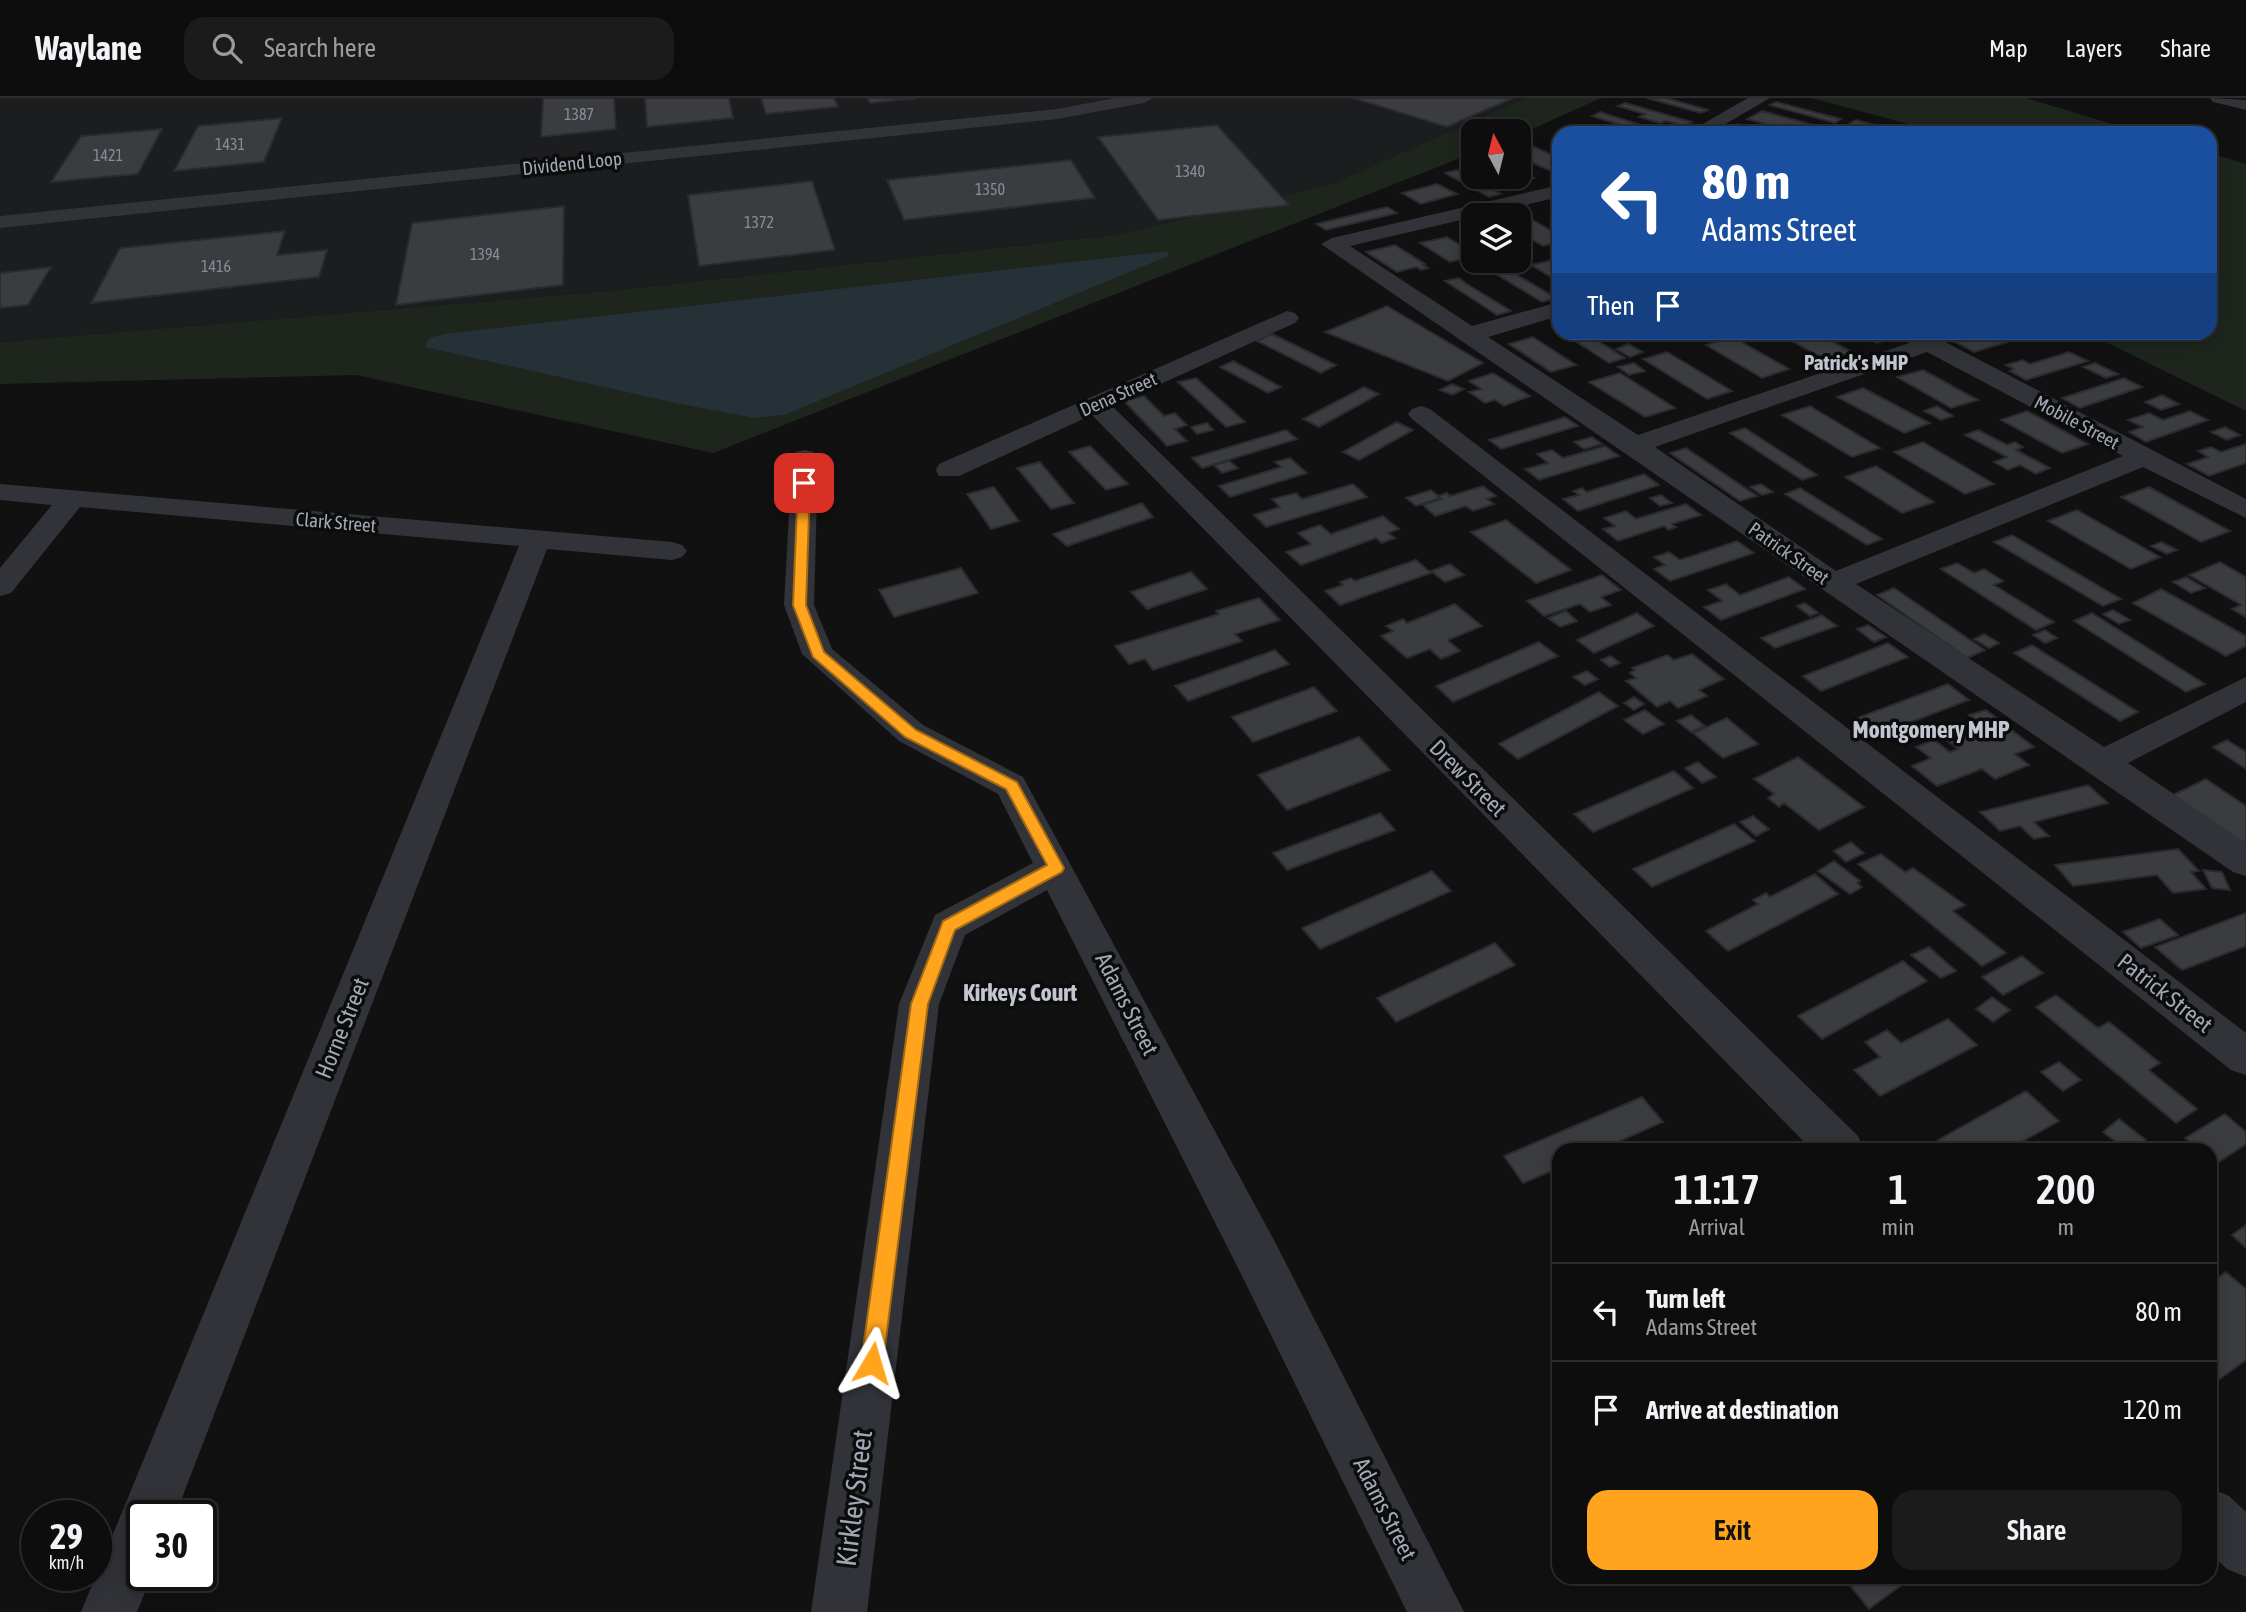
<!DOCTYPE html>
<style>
:root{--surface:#0d0d0e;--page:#1b1b1c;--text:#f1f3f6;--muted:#9a9c9e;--line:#2d2d2e;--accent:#ffa41c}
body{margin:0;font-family:"Asap Condensed",sans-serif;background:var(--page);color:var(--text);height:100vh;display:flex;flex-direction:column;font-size:26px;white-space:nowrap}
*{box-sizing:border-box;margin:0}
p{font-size:23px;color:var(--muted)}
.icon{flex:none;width:38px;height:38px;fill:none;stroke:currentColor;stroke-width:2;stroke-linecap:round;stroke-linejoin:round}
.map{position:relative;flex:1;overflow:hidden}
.panel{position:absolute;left:1552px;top:1045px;width:665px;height:441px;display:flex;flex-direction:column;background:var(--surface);border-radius:21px;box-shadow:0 4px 18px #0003,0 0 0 2px var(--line)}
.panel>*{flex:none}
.banner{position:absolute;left:1552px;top:28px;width:665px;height:214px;border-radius:21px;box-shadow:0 4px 18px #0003,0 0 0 2px var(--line);background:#1a4fa0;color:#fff;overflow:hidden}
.needle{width:46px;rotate:353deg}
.fabs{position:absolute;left:1461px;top:21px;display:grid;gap:14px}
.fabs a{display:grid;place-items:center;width:70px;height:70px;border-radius:14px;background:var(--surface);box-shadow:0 4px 18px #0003,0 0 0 2px var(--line);font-size:35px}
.speed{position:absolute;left:21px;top:1402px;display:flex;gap:14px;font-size:35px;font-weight:700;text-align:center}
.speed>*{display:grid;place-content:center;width:91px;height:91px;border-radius:50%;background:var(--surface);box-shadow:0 4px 18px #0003,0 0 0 2px var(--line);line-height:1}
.speed small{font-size:18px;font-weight:400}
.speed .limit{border:4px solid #111;border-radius:10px;background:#fff;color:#111}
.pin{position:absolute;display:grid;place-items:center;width:60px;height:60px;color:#fff;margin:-30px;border-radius:14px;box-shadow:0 4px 10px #0006}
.me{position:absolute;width:77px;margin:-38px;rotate:7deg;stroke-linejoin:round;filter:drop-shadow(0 0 5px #0008)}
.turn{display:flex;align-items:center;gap:24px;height:147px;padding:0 35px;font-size:32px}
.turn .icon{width:91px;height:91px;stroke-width:2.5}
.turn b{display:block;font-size:49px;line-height:60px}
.then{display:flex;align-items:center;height:66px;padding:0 35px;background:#0003;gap:14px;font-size:26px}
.eta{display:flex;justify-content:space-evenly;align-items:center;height:119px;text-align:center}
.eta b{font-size:42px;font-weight:600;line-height:49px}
.action{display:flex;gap:14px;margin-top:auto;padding:14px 35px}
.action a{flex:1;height:80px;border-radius:21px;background:var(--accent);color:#111;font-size:28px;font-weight:600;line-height:80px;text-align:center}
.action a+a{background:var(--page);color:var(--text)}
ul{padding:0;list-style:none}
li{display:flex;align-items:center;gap:21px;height:98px;padding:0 35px;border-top:2px solid var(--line)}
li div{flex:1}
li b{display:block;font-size:26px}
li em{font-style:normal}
header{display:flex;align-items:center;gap:42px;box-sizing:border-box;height:98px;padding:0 35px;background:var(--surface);border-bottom:2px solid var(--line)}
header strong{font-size:33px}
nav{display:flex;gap:38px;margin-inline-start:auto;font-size:24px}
.search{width:490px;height:63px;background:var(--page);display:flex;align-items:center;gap:18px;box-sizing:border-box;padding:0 24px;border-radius:21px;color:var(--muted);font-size:26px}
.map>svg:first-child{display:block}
.built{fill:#1c1d1f}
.green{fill:#1d251d}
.water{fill:#263037}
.building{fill:#3a3c40;stroke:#2a2b2f;stroke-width:2}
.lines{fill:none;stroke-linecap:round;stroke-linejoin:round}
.street{fill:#313338;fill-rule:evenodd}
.route{fill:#ffa41c;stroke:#a66b12;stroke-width:2}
.labels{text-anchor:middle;stroke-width:7;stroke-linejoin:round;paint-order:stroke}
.far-number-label{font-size:16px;fill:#868d98}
.far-street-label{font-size:19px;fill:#a0a8b5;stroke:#0c0c0d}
.far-neighbourhood-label{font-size:21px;font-weight:bold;fill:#c2c6d0;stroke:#0c0c0d}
.street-label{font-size:23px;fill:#a0a8b5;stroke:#0c0c0d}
.neighbourhood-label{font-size:24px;font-weight:bold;fill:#c2c6d0;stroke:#0c0c0d}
.near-street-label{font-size:28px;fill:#a0a8b5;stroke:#0c0c0d}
</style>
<header>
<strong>Waylane</strong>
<div class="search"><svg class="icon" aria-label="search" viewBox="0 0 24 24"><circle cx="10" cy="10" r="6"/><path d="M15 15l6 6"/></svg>Search here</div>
<nav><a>Map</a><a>Layers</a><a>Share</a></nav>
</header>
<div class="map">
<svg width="2246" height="1514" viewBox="0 0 2246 1514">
<rect width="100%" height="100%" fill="#111112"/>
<path class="built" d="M0,0H1525L1331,87L1116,137L619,192L0,244Z"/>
<path class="green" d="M1525,0H1601L1519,37V33H1474L1473,55L713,355L356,277L0,286V244L619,192L1115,137L1330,87Z
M1811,0H2026L2142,35H1942Z
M2210,55L2246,66V313L2087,235L2210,234Z"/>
<path class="water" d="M1169,153L1168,158L784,317L755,320L680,306L425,249L429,240L445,236Z"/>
<path class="building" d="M543,0H614L616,31L541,39Z
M645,0H729L733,20L647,29Z
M761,0H834L838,9L766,16Z
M867,0H918L870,5Z
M1353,0H1513L1447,29Z
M1647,0H1666L1708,12L1701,15Z
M1776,4L1841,21L1835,25L1770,7Z
M1625,5L1692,24L1684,28L1666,23L1660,25L1639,19L1645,16L1618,8Z
M1762,13L1828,31L1821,35H1799L1747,21Z
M1600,14L1666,35H1646L1592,18Z
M282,20L264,64L174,73L198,28Z
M1856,22L1905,35H1884L1849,26Z
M1738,26L1769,35H1749L1731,30Z
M1217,27L1289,107L1158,122L1098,39Z
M1581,27L1604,35H1586L1572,30Z
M162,31L138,76L51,84L81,38Z
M1530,47L1559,60V71L1551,73L1519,59V50Z
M1071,62L1095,100L904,122L887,82Z
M1457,72L1501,96L1489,99L1445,75Z
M1519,72L1534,80L1511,86L1498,79H1519Z
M812,83L835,152L699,168L688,97Z
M1437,86L1457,96L1421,106L1402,95Z
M564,108L563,187L396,207L412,125Z
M1387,109L1397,115L1326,132L1316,126Z
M1526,118L1559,137V144L1543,148L1519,134V119Z
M285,133L277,157L327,152L319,179L91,205L120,150Z
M1447,139L1474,155V158L1450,164L1420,145Z
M1395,147L1425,166L1423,167L1428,170L1421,172L1416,169L1397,174L1366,154Z
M1558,161L1559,184L1531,167Z
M1502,168L1556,200L1542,204L1489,172Z
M51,169L28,207L0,210V175Z
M1459,180L1467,186L1511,213L1497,217L1445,183Z
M1387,208L1483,265L1448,283L1325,234Z
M1561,234H1584L1625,260L1609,265Z
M1775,234H1815L1852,254L1826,262Z
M1858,234H1879L1891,241L1877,245Z
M1966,234H2033L2035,236L1974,254L1947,240Z
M1272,236L1336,267L1321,275L1257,243Z
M1533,239L1576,267L1551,274L1509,246Z
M1733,239L1789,271L1762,280L1706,247Z
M1628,246L1643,254L1630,259L1616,251Z
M1667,254L1732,293L1707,301L1643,261Z
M2069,254L2088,263L2026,282L2010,273L2014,271L2006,267L2023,262L2030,266Z
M1233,263L1281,289L1268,295L1220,269Z
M1634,265L1645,273L1629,277L1618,269Z
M2095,265L2118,276L2106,280L2083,269Z
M1923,272L1978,302L1951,310L1897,279Z
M1493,275L1530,298L1504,308L1495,302L1485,305L1469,294L1481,291L1469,283Z
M1620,275L1675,310L1645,319L1589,284Z
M1196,280L1245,324L1226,329L1178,284Z
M2124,280L2142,289L2080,310L2062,300Z
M1452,286L1464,291L1452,297L1440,292Z
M1364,289L1379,296L1319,329L1303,321Z
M1863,290L1930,325L1904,335L1837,299Z
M2162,297L2179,306L2161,312L2145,304Z
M1144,298L1164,318L1175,315L1187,327L1175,331L1187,343L1167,348L1124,303Z
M1810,308L1880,350L1852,359L1782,317Z
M1937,308L1953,318L1941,322L1924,313Z
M2027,313L2088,346L2062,355L2001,322Z
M2190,313L2208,322L2146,344L2129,334L2143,329L2128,322L2149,315L2163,322Z
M1565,319L1578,328L1501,351L1489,342Z
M1397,324L1413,332L1359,362L1343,354Z
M1207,325L1213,332L1197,336L1191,329Z
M2225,329L2240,337L2227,342L2211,334Z
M1745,330L1817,377L1802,382L1730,335Z
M1286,332L1297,341L1202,370L1192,360Z
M1978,332L2007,347L2015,344L2023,349L2016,352L2050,370L2036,376L2020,367L2008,372L1994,364L2007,359L1965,337Z
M1592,339L1602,346L1584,351L1574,344Z
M1923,344L1994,386L1965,396L1894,354Z
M2246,346V365L2209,378L2187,366L2208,359L2198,353L2211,349L2221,354Z
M1090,348L1128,386L1106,392L1069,354Z
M1605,348L1619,358L1539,382L1525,371L1548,365L1537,356L1552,352L1563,360Z
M1686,350L1757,398L1740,403L1670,355Z
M1290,360L1307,375L1230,399L1219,388L1281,369L1275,364Z
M1229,363L1238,370L1222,375L1214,367Z
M1040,364L1074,405L1051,411L1017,370Z
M1876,368L1934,404L1902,415L1845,379Z
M1644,376L1659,387L1578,413L1563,401L1579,397L1573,393L1582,390L1587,394Z
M1353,386L1367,399L1266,429L1254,417L1280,409L1272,401L1296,395L1302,401Z
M1761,386L1773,394L1762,397L1750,389Z
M1483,388L1496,398L1487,401L1494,406L1473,413L1466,408L1435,418L1423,407L1442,401L1438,398L1447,395L1450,398Z
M994,389L1019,423L991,431L967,396Z
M2149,389L2230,433L2201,444L2121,399Z
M1800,390L1882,441L1867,447L1785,396Z
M1431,392L1441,400L1416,408L1406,400Z
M1661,397L1672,405L1660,408L1650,400Z
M1142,405L1153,419L1067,448L1053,436Z
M1686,406L1701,417L1672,426L1676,429L1669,432L1664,428L1618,443L1603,431L1615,428L1604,420L1626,413L1636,421Z
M2077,412L2160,459L2131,471L2048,423Z
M1383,418L1399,431L1388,435L1395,440L1382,445L1376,440L1301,467L1286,454L1311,446L1298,435L1320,427L1331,436Z
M1506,422L1571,472L1536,485L1471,434Z
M2012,437L2121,501L2103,508L1994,444Z
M1737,443L1754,455L1670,483L1654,471L1665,467L1654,459L1669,454L1680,462Z
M2161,444L2177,452L2167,456L2151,448Z
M1416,462L1431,475L1340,507L1325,493L1343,487L1340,484L1351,480L1355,483Z
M2220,464L2246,479V519L2232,511L2241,507L2189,477Z
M1957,465L1974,475L1984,471L2003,483L1994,487L2054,524L2036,532L1941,471Z
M1450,466L1464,477L1445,484L1431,473Z
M961,470L978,495L894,519L879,492Z
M1191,474L1207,491L1147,511L1131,494Z
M1602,477L1621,492L1601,499L1611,507L1590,514L1580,506L1544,518L1527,503Z
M1789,479L1805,491L1721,522L1704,509L1722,503L1708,492L1726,486L1740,497Z
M2186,479L2205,490L2191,495L2173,484Z
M1894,490L1985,552L1967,560L1877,497Z
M2161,491L2246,538V548L2226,558L2133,505Z
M1259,500L1280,522L1235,536L1242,543L1153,572L1145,561L1129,566L1115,548L1219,516L1216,513Z
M1805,505L1818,515L1810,518L1797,508Z
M1455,506L1482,528L1448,542L1460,553L1441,561L1430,551L1407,560L1381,538L1393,533L1386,528L1403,521L1407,525Z
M2113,512L2130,522L2119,526L2103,516Z
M1566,513L1577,523L1560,529L1548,520Z
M1637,515L1654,528L1594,555L1577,542Z
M2092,515L2205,586L2186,594L2074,523Z
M1822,517L1837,528L1775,550L1761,540Z
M1868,527L1886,539L1874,544L1857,531Z
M2045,532L2057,540L2045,545L2033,537Z
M1984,536L1999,545L1989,550L1974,541Z
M1539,544L1558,558L1453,604L1436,588Z
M1888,545L1908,559L1821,593L1803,578Z
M2032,547L2138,614L2120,623L2014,555Z
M1275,552L1289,566L1188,603L1175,588Z
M1692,556L1724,581L1699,592L1707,598L1678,610L1670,603L1657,609L1626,583L1636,580L1630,575L1635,572L1632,570L1667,557L1674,562Z
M1611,558L1620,565L1610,569L1601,562Z
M1587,573L1598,581L1585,587L1573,579Z
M1948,586L1969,602L1877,637L1857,620Z
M1314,589L1337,613L1253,644L1232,619Z
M1599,594L1618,608L1518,661L1499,646Z
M1634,599L1644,606L1634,612L1624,605Z
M1645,612L1664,626L1643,636L1624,622Z
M1986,612L2001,623L1984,629L1969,617Z
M1691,617L1705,628L1691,634L1677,623Z
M1727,620L1758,646L1723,660L1693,635Z
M1963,628L1980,641L2009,630L2034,649L2015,656L2029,667L1995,681L1982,671L1937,688L1912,668L1931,660L1916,649L1934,642L1950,654L1958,651L1940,637Z
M1359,639L1390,672L1287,712L1258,677Z
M2227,642L2246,654V671L2213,649Z
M1798,659L1864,709L1819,732L1784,705L1779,709L1768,700L1774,696L1754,681Z
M1698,664L1716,679L1702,685L1685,670Z
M1674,673L1693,690L1593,734L1574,716Z
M2206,681L2246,708V749L2171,698Z
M2088,687L2108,705L2034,724L2049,738L2034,741L2020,728L2000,733L1980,714Z
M1380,715L1395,732L1287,772L1273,755Z
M1753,718L1769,731L1756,738L1740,724Z
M1734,726L1755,743L1652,789L1633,771Z
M1851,744L1864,755L1846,764L1834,753Z
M2178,751L2199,773L2191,774L2206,791L2173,795L2157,777L2073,788L2055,767Z
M1881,756L1905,774L1913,770L1965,807L1953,813L2006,855L1982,868L1858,766Z
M1834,763L1860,783L1857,785L1862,789L1850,796L1818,773Z
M2203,772L2222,774L2230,792L2212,790Z
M1432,773L1451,793L1320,851L1302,830Z
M1815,776L1838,796L1728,853L1706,833L1758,806L1753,802L1766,795L1770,799Z
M2246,815V848L2182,872L2155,849Z
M2160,821L2178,837L2141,850L2123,834Z
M1495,845L1515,867L1396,924L1377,900Z
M1929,849L1956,873L1941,880L1911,857Z
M2022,858L2043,875L2003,897L1982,879Z
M1903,863L1927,883L1822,941L1798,918Z
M2056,897L2098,930L2109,924L2160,965L2149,972L2197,1011L2176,1025L2036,909Z
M1992,899L2010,912L1993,924L1976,911Z
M1948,921L1977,947L1880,998L1854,972L1880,959L1865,944L1887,932L1901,945Z
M2059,964L2081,982L2063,993L2041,974Z
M2026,993L2059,1023L2007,1052H1949L1938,1042Z
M1642,999L1663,1024L1600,1052H1559V1070L1523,1085L1504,1058Z
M2225,1016L2246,1034V1046L2216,1066L2210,1061V1052H2199L2185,1040Z
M2119,1021L2146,1042L2135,1052H2126L2103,1034Z
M2246,1127V1150L2232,1137Z
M2226,1174L2246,1191V1262L2210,1288V1185Z
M1843,1479H1913L1869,1511Z"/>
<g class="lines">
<path class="street" d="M1115,0H1153L1144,5L1057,21L0,130V118L1057,11Z
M1748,0H1770L1710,35H1687Z
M2210,0L2246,2V12L2213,4Z
M1559,87V99L1350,148L1472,228L1559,204V218L1488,239L1638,337L1909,245L1896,234H1926L2246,401V420L2143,369L1856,486L2104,649L2246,579V604L2128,665L2246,745V778L2233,774L1321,146L1332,140ZM1927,254L2123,358L1836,473L1655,349Z
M1287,213L1295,215L1299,220L1295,225L1112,308L1858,1038L1864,1052H1812L1092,317L959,378H939L936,372L939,366Z
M1421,308L1430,311L2246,935V977L2231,972L1412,321L1408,316L1412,311Z
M805,352L814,354L818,360L814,507L832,551L923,627L1023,679L1275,1144L1464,1514H1407L1241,1176L1047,792L965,837L939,906L867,1514H811L899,906L935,817L1033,765L998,696L899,643L802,556L784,507L792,360L796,354Z
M0,386L672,444L682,447L687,453L682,459L672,462L547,451L175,1418H142V1477H152L137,1514H81L519,448L80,409L11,495L0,498V470L52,407L0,402Z
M2210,1390L2229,1398L2246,1414V1479L2227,1471L2210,1455Z"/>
</g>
<path class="route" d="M804,381L810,385L806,507L824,554L916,632L1017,684L1064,770L1062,774L955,832L928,906L883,1265L880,1273L872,1276L865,1273L861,1265L911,906L943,823L1047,767L1006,691L905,639L813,559L793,507L798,385Z"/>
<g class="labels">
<g class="far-number-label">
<text x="579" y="22">1387</text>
<text x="230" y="52">1431</text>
<text x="108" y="63">1421</text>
<text x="1190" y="79">1340</text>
<text x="990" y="97">1350</text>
<text x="759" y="130">1372</text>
<text x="485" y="162">1394</text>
<text x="216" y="174">1416</text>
</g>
<g class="far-street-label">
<text transform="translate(572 65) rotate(-6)" y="7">Dividend Loop</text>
<text transform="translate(1118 296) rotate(-24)" y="7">Dena Street</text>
<text transform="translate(2077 324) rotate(28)" y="7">Mobile Street</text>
<text transform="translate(336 424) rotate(5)" y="7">Clark Street</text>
<text transform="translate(1789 455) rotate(35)" y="7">Patrick Street</text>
</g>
<g class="far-neighbourhood-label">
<text x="1856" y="272">Patrick's MHP</text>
</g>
<g class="street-label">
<text transform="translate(1468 680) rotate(45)" y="8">Drew Street</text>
<text transform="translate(2165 895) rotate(38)" y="8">Patrick Street</text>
<text transform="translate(1127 906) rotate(63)" y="8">Adams Street</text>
<text transform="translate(342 930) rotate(-68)" y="8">Horne Street</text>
<text transform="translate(1385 1411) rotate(63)" y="8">Adams Street</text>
</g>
<g class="neighbourhood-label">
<text x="1931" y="640">Montgomery MHP</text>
<text x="1020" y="903">Kirkeys Court</text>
</g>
<g class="near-street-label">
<text transform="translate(854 1400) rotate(-83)" y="10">Kirkley Street</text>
</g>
</g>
</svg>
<div class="fabs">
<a><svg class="needle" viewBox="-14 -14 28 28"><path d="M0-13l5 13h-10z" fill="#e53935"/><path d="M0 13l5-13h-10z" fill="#9a9c9e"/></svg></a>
<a><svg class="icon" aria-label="layers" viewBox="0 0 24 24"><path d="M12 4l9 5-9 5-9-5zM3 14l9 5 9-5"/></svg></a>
</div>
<div class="speed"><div>29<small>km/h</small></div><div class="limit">30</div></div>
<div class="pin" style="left:804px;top:385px;background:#d93025"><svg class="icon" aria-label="arrive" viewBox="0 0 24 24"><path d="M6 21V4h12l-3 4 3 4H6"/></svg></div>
<svg class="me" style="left:872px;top:1265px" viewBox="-20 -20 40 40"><path d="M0-17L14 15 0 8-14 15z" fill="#ffa41c" stroke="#fff" stroke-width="4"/></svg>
<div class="banner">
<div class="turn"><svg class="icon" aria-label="left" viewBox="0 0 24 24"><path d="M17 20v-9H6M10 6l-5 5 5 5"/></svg><div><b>80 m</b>Adams Street</div></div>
<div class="then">Then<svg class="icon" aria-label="arrive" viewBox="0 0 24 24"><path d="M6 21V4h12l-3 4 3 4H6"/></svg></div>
</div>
<section class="panel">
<div class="eta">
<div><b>11:17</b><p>Arrival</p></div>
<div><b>1</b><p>min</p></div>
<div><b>200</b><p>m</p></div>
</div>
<ul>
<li><svg class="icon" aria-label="left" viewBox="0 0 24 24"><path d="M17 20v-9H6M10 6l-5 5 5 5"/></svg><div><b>Turn left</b><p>Adams Street</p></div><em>80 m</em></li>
<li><svg class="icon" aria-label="arrive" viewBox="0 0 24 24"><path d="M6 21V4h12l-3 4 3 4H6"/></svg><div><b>Arrive at destination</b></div><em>120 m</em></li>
</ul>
<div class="action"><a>Exit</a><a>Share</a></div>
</section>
</div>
